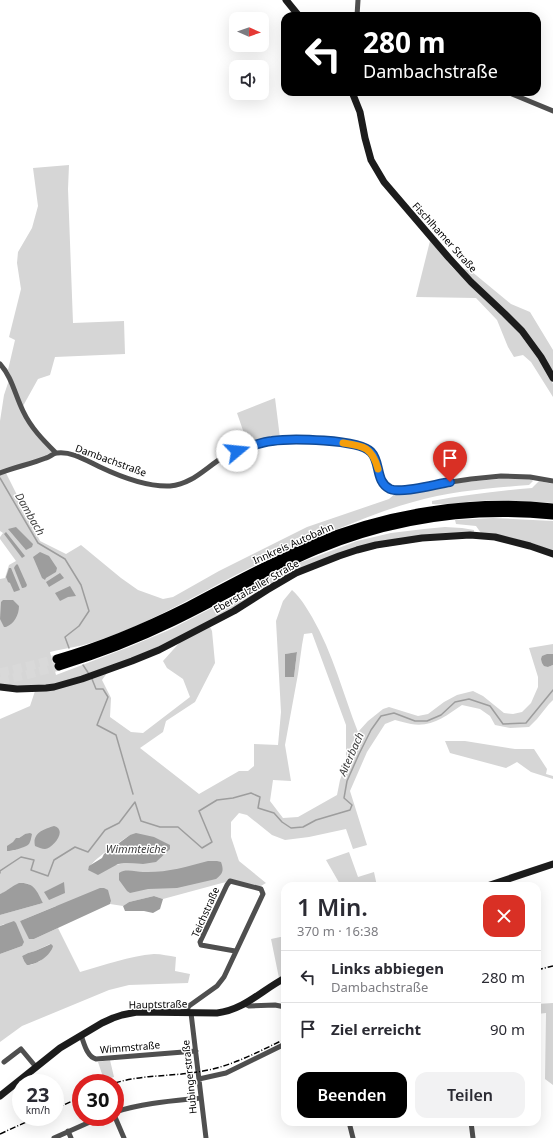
<!DOCTYPE html>
<html lang="de">
<meta charset="utf-8">
<style>
:root{--surface:#fff;--page:#f2f2f3;--text:#2b2b33;--muted:#7c7c81;--line:#e1e1e2;--accent:#000}
body{margin:0;font-family:"Noto Sans",sans-serif;background:var(--page);color:var(--text);height:100vh;display:flex;flex-direction:column;font-size:15px;white-space:nowrap}
*{box-sizing:border-box;margin:0}
p{font-size:13px;color:var(--muted)}
.icon{flex:none;width:22px;height:22px;fill:none;stroke:currentColor;stroke-width:2;stroke-linecap:round;stroke-linejoin:round}
.map{position:relative;flex:1;overflow:hidden}
.sheet{position:absolute;left:281px;top:882px;width:260px;height:244px;display:flex;flex-direction:column;background:var(--surface);border-radius:12px;box-shadow:0 4px 16px #0002}
.sheet>*{flex:none}
.banner{position:absolute;left:281px;top:12px;width:260px;height:84px;border-radius:12px;box-shadow:0 4px 16px #0002;background:#000;color:#fff;overflow:hidden}
.needle{width:26px;rotate:92deg}
.fabs{position:absolute;left:229px;top:12px;display:grid;gap:8px}
.fabs a{display:grid;place-items:center;width:40px;height:40px;border-radius:8px;background:var(--surface);box-shadow:0 4px 16px #0002;font-size:20px}
.speed{position:absolute;left:12px;top:1074px;display:flex;gap:8px;font-size:20px;font-weight:700;text-align:center}
.speed>*{display:grid;place-content:center;width:52px;height:52px;border-radius:50%;background:var(--surface);box-shadow:0 4px 16px #0002;line-height:1}
.speed small{font-size:10px;font-weight:400}
.speed .limit{border:6px solid #d22;background:#fff;color:#111}
.pin{position:absolute;display:grid;place-items:center;width:34px;height:34px;color:#fff;margin:-41px -17px;border-radius:50% 50% 50% 0;rotate:-45deg;box-shadow:0 0 4px #0007}
.pin .icon{rotate:45deg}
.me{position:absolute;width:44px;margin:-22px;rotate:73deg;stroke-linejoin:round;filter:drop-shadow(0 0 3px #0008)}
.turn{display:flex;align-items:center;gap:14px;height:84px;padding:0 16px;font-size:18px}
.turn .icon{width:52px;height:52px;stroke-width:2.5}
.turn b{display:block;font-size:28px;line-height:34px}
.round{display:grid;place-items:center;flex:none;width:42px;height:42px;border-radius:12px;background:var(--page)}
.headline{display:flex;align-items:center;justify-content:space-between;height:68px;padding:0 16px}
h1{font-size:24px;font-weight:600;line-height:30px}
.button{display:flex;gap:8px;margin-top:auto;padding:8px 16px}
.button a{flex:1;height:46px;border-radius:12px;background:var(--accent);color:#fff;font-size:16px;font-weight:600;line-height:46px;text-align:center}
.button a+a{background:var(--page);color:var(--text)}
ul{padding:0;list-style:none}
li{display:flex;align-items:center;gap:12px;height:52px;padding:0 16px;border-top:1px solid var(--line)}
li div{flex:1}
li b{display:block;font-size:15px}
li em{font-style:normal}
.map>svg:first-child{display:block}
.green{fill:#d6d6d6;fill-rule:evenodd}
.water{fill:#9d9d9d}
.lines{fill:none;stroke-linecap:round;stroke-linejoin:round}
.stream{stroke:#9d9d9d;stroke-width:1.5}
.highway-tunnel{stroke:#d9d9d9;stroke-width:9;stroke-dasharray:9 4.5;stroke-linecap:butt}
.street{stroke:#4f4f4f;stroke-width:5}
.secondary{stroke:#1c1c1c;stroke-width:7}
.highway{stroke:#000;stroke-width:9}
.rail{stroke:#000;stroke-width:1.5;stroke-dasharray:6 2 1 2;stroke-linecap:butt}
.route-casing{stroke:#114b97;stroke-width:10}
.route{stroke:#1a73e8;stroke-width:7}
.slow{stroke:#f59e0b;stroke-width:7}
.labels{text-anchor:middle;stroke-width:3;stroke-linejoin:round;paint-order:stroke}
.street-label{font-size:10px;fill:#000;stroke:#fff}
.water-label{font-size:11px;font-style:italic;fill:#3e3e3e;stroke:#fff}
</style>
<div class="map">
<svg width="553" height="1138" viewBox="0 0 553 1138">
<rect width="100%" height="100%" fill="#fff"/>
<path class="green" d="M69,165L68,189L73,323L124,321L125,354L55,357L50,375L38,379L23,406L8,370L15,340L9,337L21,289L17,263L18,252L32,228L38,206L33,168Z
M430,241L452,267L514,326L547,371L553,384V397L531,362L523,355L514,357L508,347L497,320L476,298L416,297Z
M461,268L471,271L511,304L530,312L553,350V373L545,359Z
M9,380L24,417L56,455L6,473L40,541L66,554L81,545L121,578L138,590L163,599L173,597L219,571L307,527L389,499L397,492L465,482L499,479L523,478L531,479L533,481L529,485C490,488 451,491 413,502C394,507 376,514 358,521C324,534 291,548 258,564C206,589 156,621 100,640C84,646 67,648 50,652L56,675L129,647L169,630L299,563L357,541L391,533L424,529L445,527L462,528L474,530V533L338,554L208,624L134,658L51,686L29,687L0,685V579L5,578L9,565L16,561L0,539V537L3,533L0,531V421L4,395Z
M275,398L280,438L248,445L237,413Z
M539,481L553,484V503C528,501 503,500 479,501C463,502 448,505 432,504V501C465,495 498,491 532,488Z
M493,518L553,521V552C531,540 506,537 481,533L476,526L456,524L455,520Z
M292,590C301,598 306,607 312,617C333,653 343,694 358,732L368,721L383,709L389,707L418,716L428,714L444,702L457,695L473,691L483,696L504,713L513,714L522,712L531,703L538,687V677L529,648L553,644V654H547L548,667L553,665V700L549,704L537,719L529,727L510,728L495,725L490,716L480,709L462,705C446,716 431,728 411,724C405,723 400,721 395,720L385,724L367,752L350,791L367,845L353,849L346,829L309,837L285,840L272,835L247,815L239,813L231,822V837L239,861L266,883L259,887L227,882L222,883L163,899L154,896L129,902L123,906L110,904L111,901L56,906L20,921L34,939L58,928L80,972C105,965 129,956 154,954C162,954 169,956 176,957L175,971L190,974L188,983L129,985L109,990L22,1026L0,1042V954L22,946L4,924L0,926V915L43,903L29,884C17,881 10,890 0,894V719L30,706L35,691L107,673L102,680L111,698L110,717L131,732L143,733L190,697L183,679L167,668L163,661L181,641L210,627L212,631L215,663L195,702L166,721L163,732L140,748L199,794L239,771H248L254,766V744L278,745L281,712L276,621L283,601ZM312,633L346,725V764L340,780L337,795L298,817L283,818L270,801L273,780L291,781L285,745L298,674L302,645L304,634ZM297,652L294,677H285V654ZM25,834L20,848L13,851H7L19,838ZM130,835L143,864L126,863L88,870C91,860 120,842 130,835ZM50,944L43,958L40,961L31,965L24,961L22,956L28,953L35,951Z
M445,741H465L515,749H534L547,769L546,774L553,776V779L531,772L517,762L506,768L450,753Z
M349,852L358,877L374,872L377,886H341L326,860Z
M285,936V975L279,978L271,939Z
M553,1003V1085L545,1079L546,1013L537,1014V1004Z
M110,1060L114,1077L104,1080L98,1062Z"/>
<path class="water" d="M16,527L33,544L32,547L26,550L8,529Z
M6,532L25,556L22,558L4,534Z
M40,552L49,556L57,568L56,572L46,578L45,580L42,578L33,557Z
M17,564L18,565L27,585L26,587L23,588H22L14,568L15,566Z
M9,568H11L20,590L14,592L10,583L8,582L6,577Z
M60,573L64,578L49,587L46,582Z
M70,586L76,596L68,597L60,601L55,593Z
M3,600H13L19,606C19,615 14,624 6,627H4L0,619L1,602Z
M297,652L294,677H285V654Z
M547,654H553V665L548,667L544,666L542,663L541,659L542,656Z
M54,826C68,830 53,848 45,849C42,849 38,847 35,846C32,833 44,829 54,826Z
M30,833L32,834C30,844 30,845 21,848C16,850 13,851 7,851V846L13,842L16,838H19L25,834Z
M136,833L154,837L170,845V849L156,862L143,864L126,863L118,864L98,875L88,870L89,866L102,858L104,854L130,835Z
M208,861H217L221,862C224,870 223,874 216,879L177,888L148,889L130,893L127,891L119,880V873C126,868 136,872 143,872C165,873 186,867 208,861Z
M64,882L65,893L49,900L44,892Z
M19,883C34,882 37,891 43,903L0,915V894C7,891 12,886 19,883Z
M100,888H104L108,890L111,901L110,904L34,939H29L20,921Z
M154,896L163,899L160,909L153,913L144,911H125L123,906L129,902Z
M14,921L16,923L24,942L22,946L0,954V926Z
M51,944L53,946C51,955 37,965 27,965L24,961L22,956L28,953L35,951Z"/>
<g class="lines">
<path class="stream" d="M0,478L38,543L65,559L81,585L89,611L79,626L65,637L69,648
M83,665L89,674
M92,679L96,689H103L108,697L97,725L116,735L133,794
M0,873V871L21,857L34,860L31,870L48,876L54,860L75,847L88,852L105,830L119,823L135,802L141,821L160,827H178L202,848L212,842L199,811L217,800L233,798L251,793L260,797L258,808L274,813L282,822L291,828L303,827L316,820L350,810L352,805L344,798L347,781L359,754L371,730L381,716L394,713L415,721H427L441,715L455,702L469,699L490,706L503,724L526,723L553,690"/>
<path class="highway-tunnel" d="M0,673L57,659
M0,681L26,675L59,666"/>
<path class="street" d="M357,16L358,0
M507,92L553,111
M0,364C12,377 15,395 23,411C31,428 43,440 56,453
M0,473C15,467 31,464 46,458C50,457 53,453 57,453C72,451 87,461 100,467C119,476 148,487 170,486C193,484 206,467 225,456C263,435 311,437 352,445C359,446 367,447 372,453C383,466 373,486 397,490L471,479L501,476L530,477L553,481
M245,1004L249,1006L275,1005L285,1007
M185,1013L189,1006L217,986L224,977L263,894L261,889L230,881L227,885L200,942L201,945L235,951
M191,1013L206,1138
M81,1035C84,1043 87,1057 96,1059L196,1051
M4,1062L21,1049L36,1067
M199,1079L226,1073L285,1044
M115,1112C143,1103 172,1101 201,1098
M115,1117L124,1138
M349,1122L353,1138
M471,1122L473,1138
M68,1131L71,1138
M54,1138L101,1117"/>
<path class="secondary" d="M286,0L299,16
M352,92L360,112L365,138L371,160L384,182L449,258L471,282L505,314L522,331L541,357L553,378
M0,687L17,689L46,688L54,687L82,679L132,661L159,650L234,611L267,590L296,573L339,556L357,550L376,545L422,538L470,535L495,537L530,546L553,554
M487,886L553,864
M0,1096L60,1048L102,1023L113,1018L122,1015L137,1012L217,1013C244,1010 262,990 285,978"/>
<path class="highway" d="M57,659C103,646 147,627 189,606C229,585 269,563 310,545C385,513 472,499 553,508
M59,666C98,654 135,640 172,622C220,599 266,571 316,550C391,519 472,507 553,515"/>
<path class="rail" d="M537,970L553,966
M115,1083C144,1074 173,1077 203,1071C232,1066 258,1052 285,1039
M55,1109L81,1097
M0,1134L37,1117"/>
</g>
<g class="lines">
<g class="route-casing">
<path id="route" d="M237,451C249,447 260,442 272,441C290,438 359,439 371,452C381,462 375,482 390,489C402,494 436,484 450,482"/>
</g>
<use href="#route" class="route"/>
<path class="slow" d="M343,443C364,446 372,447 378,469"/>
</g>
<g class="labels">
<g class="street-label">
<text transform="translate(445 237) rotate(48)" y="4">Fischlhamer Straße</text>
<text transform="translate(111 460) rotate(20)" y="4">Dambachstraße</text>
<text transform="translate(293 543) rotate(-24)" y="4">Innkreis Autobahn</text>
<text transform="translate(256 586) rotate(-30)" y="4">Eberstalzeller Straße</text>
<text transform="translate(205 912) rotate(-66)" y="4">Teichstraße</text>
<text transform="translate(158 1004) rotate(-1)" y="4">Hauptstraße</text>
<text transform="translate(130 1047) rotate(-5)" y="4">Wimmstraße</text>
<text transform="translate(189 1077) rotate(-96)" y="4">Hubingerstraße</text>
</g>
<g class="water-label">
<text transform="translate(30 514) rotate(60)" y="4">Dambach</text>
<text transform="translate(351 754) rotate(-66)" y="4">Aiterbach</text>
<text x="136" y="853">Wimmteiche</text>
</g>
</g>
</svg>
<div class="fabs">
<a><svg class="needle" viewBox="-14 -14 28 28"><path d="M0-13l5 13h-10z" fill="#e53935"/><path d="M0 13l5-13h-10z" fill="#7c7c81"/></svg></a>
<a><svg class="icon" aria-label="sound" viewBox="0 0 24 24"><path d="M4 9h4l5-4v14l-5-4H4zM17 9q2 3 0 6"/></svg></a>
</div>
<div class="speed"><div>23<small>km/h</small></div><div class="limit">30</div></div>
<div class="pin" style="left:450px;top:482px;background:#d93025"><svg class="icon" aria-label="arrive" viewBox="0 0 24 24"><path d="M6 21V4h12l-3 4 3 4H6"/></svg></div>
<svg class="me" style="left:237px;top:451px" viewBox="-20 -20 40 40"><circle r="19" fill="#fff"/><path d="M0-13L10 11 0 6-10 11z" fill="#1a73e8"/></svg>
<div class="banner">
<div class="turn"><svg class="icon" aria-label="left" viewBox="0 0 24 24"><path d="M17 20v-9H6M10 6l-5 5 5 5"/></svg><div><b>280 m</b>Dambachstraße</div></div>
</div>
<section class="sheet">
<div class="headline"><div><h1>1 Min.</h1><p>370 m · 16:38</p></div><a class="round" style="background:#d93025;color:#fff"><svg class="icon" aria-label="close" viewBox="0 0 24 24"><path d="M6 6l12 12M18 6L6 18"/></svg></a></div>
<ul>
<li><svg class="icon" aria-label="left" viewBox="0 0 24 24"><path d="M17 20v-9H6M10 6l-5 5 5 5"/></svg><div><b>Links abbiegen</b><p>Dambachstraße</p></div><em>280 m</em></li>
<li><svg class="icon" aria-label="arrive" viewBox="0 0 24 24"><path d="M6 21V4h12l-3 4 3 4H6"/></svg><div><b>Ziel erreicht</b></div><em>90 m</em></li>
</ul>
<div class="button"><a>Beenden</a><a>Teilen</a></div>
</section>
</div>
